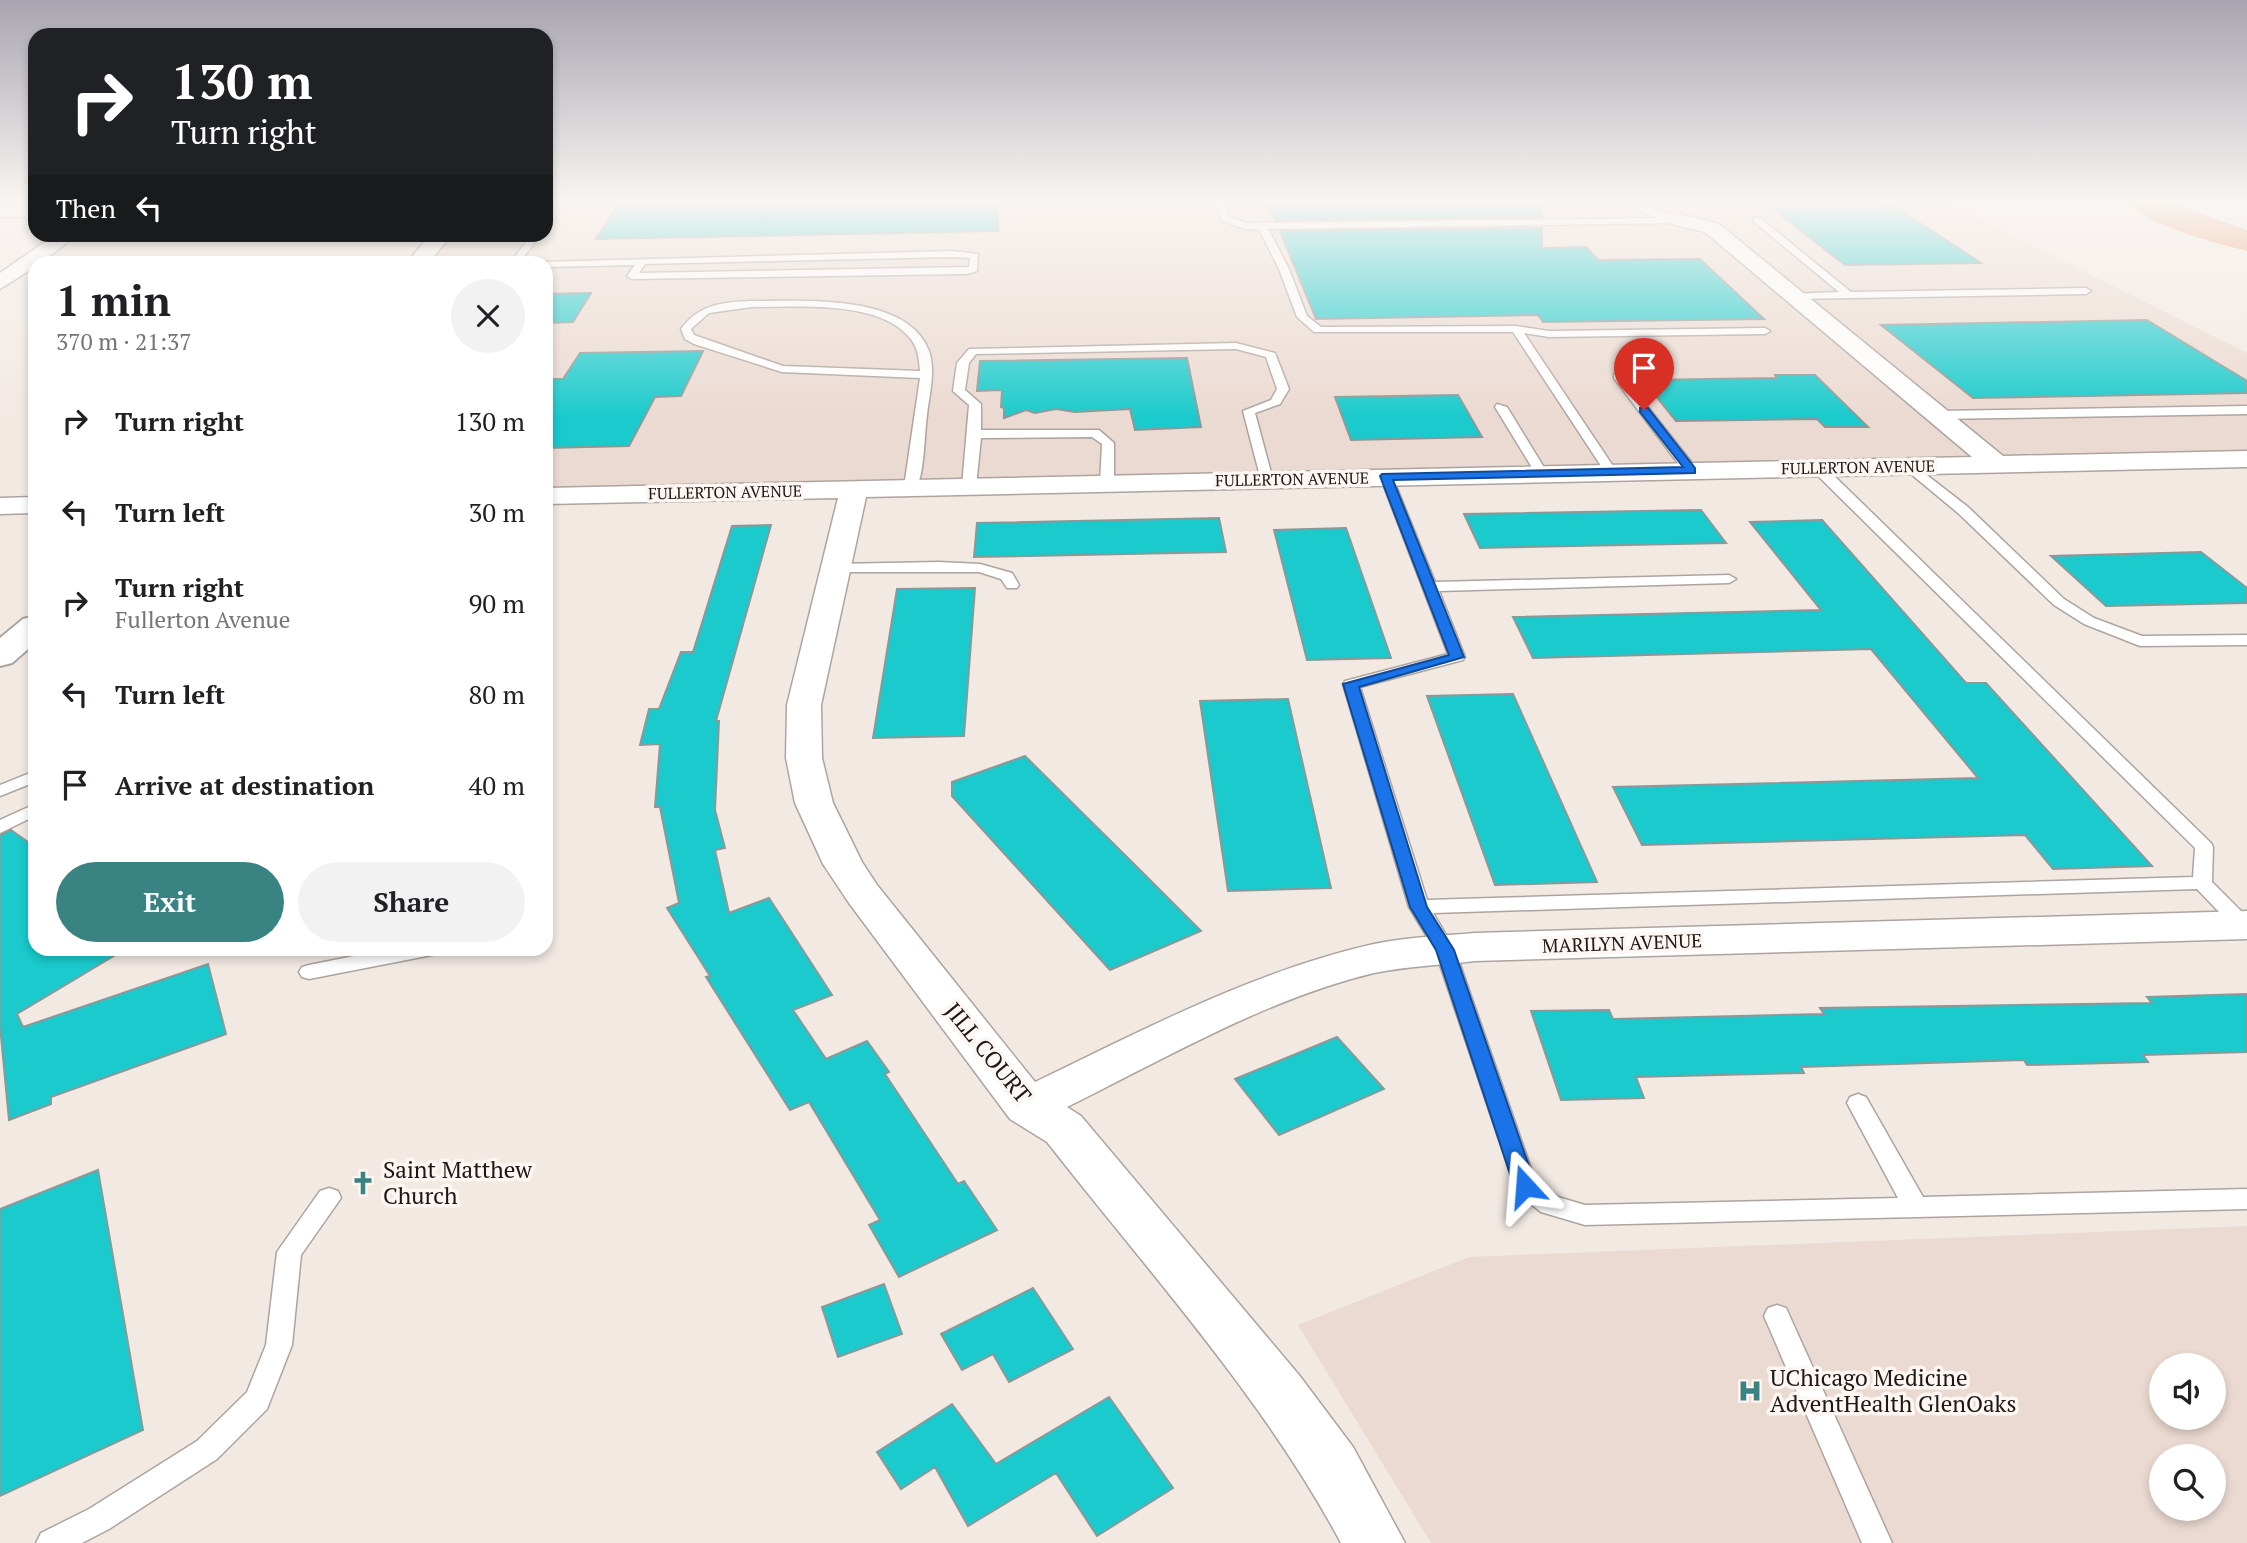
<!DOCTYPE html>
<meta charset="utf-8">
<style>
:root{--surface:#fff;--page:#f2f2f2;--text:#202124;--muted:#757577;--accent:#3a8383}
body{margin:0;font-family:"PT Serif",serif;background:var(--page);color:var(--text);height:100vh;display:flex;flex-direction:column;font-size:26px;white-space:nowrap}
*{box-sizing:border-box;margin:0}
p{font-size:23px;color:var(--muted)}
.icon{flex:none;width:38px;height:38px;fill:none;stroke:currentColor;stroke-width:2;stroke-linecap:round;stroke-linejoin:round}
.map{position:relative;flex:1;overflow:hidden}
.panel{position:absolute;left:28px;top:256px;width:525px;height:700px;display:flex;flex-direction:column;background:var(--surface);border-radius:21px;box-shadow:0 4px 10px #0003}
.panel>*{flex:none}
.banner{position:absolute;left:28px;top:28px;width:525px;height:214px;border-radius:21px;box-shadow:0 4px 10px #0003;background:#202124;color:#fff;overflow:hidden}
.tools{position:absolute;left:2149px;top:1353px;display:grid;gap:14px}
.tools a{display:grid;place-items:center;width:77px;height:77px;border-radius:50%;background:var(--surface);box-shadow:0 4px 10px #0003;font-size:35px}
.pin{position:absolute;display:grid;place-items:center;width:60px;height:60px;color:#fff;margin:-72px -30px;border-radius:50% 50% 50% 0;rotate:-45deg;box-shadow:0 0 7px #0007}
.pin .icon{rotate:45deg}
.me{position:absolute;width:77px;margin:-38px;rotate:341deg;stroke-linejoin:round;filter:drop-shadow(0 0 5px #0008)}
.turn{display:flex;align-items:center;gap:24px;height:147px;padding:0 28px;font-size:32px}
.turn .icon{width:91px;height:91px;stroke-width:2.5}
.turn b{display:block;font-size:49px;line-height:60px}
.then{display:flex;align-items:center;height:66px;padding:0 28px;background:#0003;gap:14px;font-size:26px}
.round{display:grid;place-items:center;flex:none;width:74px;height:74px;border-radius:37px;background:var(--page)}
.overview{display:flex;align-items:center;justify-content:space-between;height:119px;padding:0 28px}
h1{font-size:42px;font-weight:800;line-height:52px}
.cta{display:flex;gap:14px;margin-top:auto;padding:14px 28px}
.cta a{flex:1;height:80px;border-radius:42px;background:var(--accent);color:#fff;font-size:28px;font-weight:800;line-height:80px;text-align:center}
.cta a+a{background:var(--page);color:var(--text)}
ul{padding:0;list-style:none}
li{display:flex;align-items:center;gap:21px;height:91px;padding:0 28px}
li div{flex:1}
li b{display:block;font-size:26px}
li em{font-style:normal}
.map>svg:first-child{display:block}
.built{fill:#ebdad1;fill-rule:evenodd}
.lines{fill:none;stroke-linecap:round;stroke-linejoin:round}
.river{fill:#e88f5c;fill-rule:evenodd}
.building{fill:#1acacc;stroke:#8c9897;stroke-width:2}
.service-casing{stroke:#ada49f;stroke-width:3}
.minor-casing{stroke:#ada49f;stroke-width:3}
.tertiary-casing{stroke:#ada49f;stroke-width:4}
.service{fill:#fff;fill-rule:evenodd}
.minor{fill:#fff;fill-rule:evenodd}
.tertiary{fill:#fff;fill-rule:evenodd}
.route{fill:#1a73e8;stroke:#114b97;stroke-width:2}
.labels{text-anchor:middle;stroke-width:7;stroke-linejoin:round;paint-order:stroke}
.far-street-label{font-size:16px;fill:#1b1816;stroke:#fef6f2}
.street-label{font-size:19px;fill:#1b1816;stroke:#fef6f2}
.near-street-label{font-size:23px;fill:#1b1816;stroke:#fef6f2}
.near-poi-label{font-size:23px;fill:#1b1816;stroke:#fef6f2;text-anchor:start}
</style>
<div class="map">
<svg width="2247" height="1543" viewBox="0 0 2247 1543">
<rect width="100%" height="100%" fill="#f2e9e3"/>
<path class="built" d="M546,202H1946L2247,353V454L546,490V262H426L448,235L546,234Z
M2247,1226V1543H1431L1298,1325L1469,1257ZM2161,1365H2214V1418H2161ZM2161,1456H2214V1508H2161Z"/>
<g class="lines">
<path class="river" d="M2128,202H2167L2247,230V251C2219,244 2144,225 2128,202Z"/>
</g>
<path class="building" d="M620,202H997L998,231L596,239Z
M1268,202H1542V217L1275,220Z
M1897,208L1981,263L1845,265L1773,209Z
M1542,228V248L1586,247L1598,260L1700,259L1764,319L1543,322L1538,315L1316,319L1280,231Z
M591,293L573,322L546,323V294Z
M2147,320L2247,381V393L1973,398L1881,325Z
M703,351L681,396L655,397L629,446L546,448V379H563L580,353Z
M1187,358L1201,427L1135,430L1130,409L1075,412L1056,409L1035,413L1026,410L1004,418V408L1001,407L1002,390L977,391L980,361Z
M1775,375H1815L1868,427H1825L1817,419L1676,421L1643,380L1777,378Z
M1458,395L1482,437L1351,440L1335,397Z
M1701,510L1726,543L1480,548L1464,514Z
M1219,518L1226,552L974,557L977,523Z
M1822,520L1966,683H1986L2152,866L2053,869L2025,835L1642,845L1613,787L1978,778L1871,649L1533,658L1513,617L1821,610L1750,522Z
M771,525L716,721H719L715,810L725,848L715,850L729,913L769,898L832,995L793,1010L826,1059L867,1041L889,1072L885,1074L958,1184L964,1181L997,1230L899,1277L869,1225L880,1220L809,1102L790,1110L706,977L710,976L667,908L679,903L660,807H655L660,744L640,745L649,709H659L681,652H693L732,526Z
M1346,528L1391,658L1307,660L1274,530Z
M2201,552L2247,588V603L2106,606L2051,556Z
M975,588L964,736L873,738L897,589Z
M1513,694L1597,882L1495,885L1427,696Z
M1288,699L1331,888L1228,891L1200,701Z
M1025,756L1142,872L1201,931L1110,970L952,796V782Z
M11,830L35,847V948H127L17,1014L23,1027L208,964L226,1034L51,1097V1104L9,1120L0,1026V835Z
M2247,994V1052L2143,1055L2148,1062L2027,1065L2024,1060L1801,1067L1804,1073L1636,1077L1644,1098L1561,1100L1531,1011L1609,1010L1613,1019L1824,1014L1820,1008L2152,1003L2147,997Z
M1337,1037L1384,1089L1279,1135L1235,1079Z
M98,1170L143,1430L0,1496V1209Z
M884,1284L902,1334L838,1357L822,1307Z
M1033,1288L1073,1349L1009,1382L993,1354L962,1370L941,1334Z
M1109,1397L1173,1488L1097,1536L1056,1473L968,1526L935,1467L901,1489L877,1452L952,1404L996,1464Z"/>
<g class="lines">
<g class="service-casing">
<path id="service" d="M1215,202H1223L1229,217L1246,223L1659,218L1646,214L1631,202C1638,202 1678,217 1683,220L1679,223L1268,229L1289,269L1307,316L1321,327L1516,326L1549,331L1765,328L1770,331L1765,334L1549,337L1524,333L1617,472L1611,476L1605,472L1513,332H1314L1297,317L1279,269L1259,229H1245L1222,221Z
M1754,218H1760L1851,292L2086,288L2091,291L2086,294L1793,299L1788,296L1789,294L1839,292L1754,222Z
M532,234H541L520,262H511Z
M952,251L978,254L977,271L967,274L632,279L627,276L635,265L546,267V262H542ZM952,257L970,258L969,267L639,273L645,264Z
M752,301C801,301 908,293 929,351C936,371 929,396 927,415C924,438 925,469 916,490L911,491L904,487L920,378L782,372L694,344L685,339L681,329C699,304 723,302 752,301ZM752,307C795,307 877,300 908,336C918,346 919,358 920,371L783,366L694,335L691,329L709,313Z
M1236,343L1275,353L1289,389L1280,404L1255,413L1273,480L1272,483L1267,484L1261,480L1243,411L1271,400L1277,389L1266,357L1236,349L976,354L969,363L965,390L981,404V430H1099L1114,443V483L1107,487L1100,483L1102,444L1092,437L981,438L976,486L969,490L962,486L969,405L953,391L957,363L969,349Z
M1614,374H1622L1696,468V474H1686L1614,378Z
M1497,404L1507,407L1548,474L1547,477H1537L1536,474L1495,407Z
M2247,406V414L1937,419L1931,415L1937,411Z
M1910,462L1968,507L2064,599L2094,618L2142,636L2247,635V645L2140,646L2084,624L2054,605L1958,513L1905,469V463Z
M1818,464L1823,465L2211,843L2213,847L2212,882L2247,917V936L2240,934L2197,889L1433,913L1455,950L1535,1180L1558,1197L1585,1205L1898,1198L1847,1103L1850,1097L1858,1094L1866,1097L1923,1197L2247,1189V1209L1585,1225L1541,1212L1517,1193L1435,950L1409,907L1343,684L1345,681L1448,654L1380,476L1381,473H1391L1392,476L1435,582L1729,575L1736,579L1729,583L1439,591L1465,657L1463,660L1360,687L1427,900L2193,877L2195,848L1813,471L1812,468Z
M939,562L980,564L1012,573L1019,585L1017,588H1007L1001,579L979,572H836L829,568L836,564Z
M35,771V782L0,796V785Z
M35,804V816L0,833V820Z
M394,948H442L439,953L432,955L309,979L302,977L299,972L302,967L309,965Z
M329,1188L338,1191L341,1198L301,1255L292,1345L267,1409L217,1459L109,1529L82,1543H36L41,1533L89,1509L197,1441L247,1392L266,1345L277,1252L320,1191Z
M1777,1305L1786,1308L1892,1543H1862L1764,1316L1768,1308Z"/>
</g>
<g class="minor-casing">
<path id="minor" d="M0,205H35V217H0Z
M1679,214L1719,224L2003,456L2247,451V467L866,497L821,705L822,758L833,803L862,862L877,885L1035,1082C1145,1029 1254,971 1374,944C1407,937 1442,936 1475,933L2247,911V939L1475,961C1442,965 1407,966 1374,973C1266,999 1166,1058 1067,1107L1081,1116L1299,1375L1353,1447L1405,1543H1341C1265,1400 1147,1270 1047,1142L1010,1119L849,903L823,864L795,803L786,758L787,705L838,498L546,504V488L1972,457L1705,232L1672,224L1670,220L1672,216Z
M56,234H78L42,262H35V267L0,289V273Z
M35,497V513L0,514V498Z"/>
</g>
<g class="tertiary-casing">
<path id="tertiary" d="M431,234H452L429,262H408Z
M35,616V643L12,663L0,666V638L23,619Z"/>
</g>
<use href="#service" class="service"/>
<use href="#minor" class="minor"/>
<use href="#tertiary" class="tertiary"/>
</g>
<linearGradient id="sky" x2="0" y2="1"><stop stop-color="#a8a5b0"/><stop offset="0.48" stop-color="#f9f5f2"/><stop offset="1" stop-color="#f9f5f2" stop-opacity="0"/></linearGradient>
<rect width="2247" height="418" fill="url(#sky)"/>
<path class="route" d="M1640,408H1648L1695,468V473L1393,480L1464,657L1359,687L1427,907L1454,950L1536,1186L1533,1193L1525,1195L1517,1193L1514,1186L1436,950L1410,907L1343,684L1449,655L1380,476L1382,474L1683,467L1640,412Z"/>
<defs>
<g id="church-bare" transform="scale(1.89)"><path d="M-1.2-6h2.4v3.5h3.3v2.4h-3.3V6h-2.4V-.1h-3.3v-2.4h3.3Z" fill="#3a8383" stroke="#fef6f2" stroke-width="2.5" paint-order="stroke"/></g>
<g id="hospital-bare" transform="scale(1.89)"><path d="M-5-5h3v3.5h4V-5h3V5h-3V1.5h-4V5h-3Z" fill="#3a8383" stroke="#fef6f2" stroke-width="2.5" paint-order="stroke"/></g>
</defs>
<g fill-rule="evenodd">
<use href="#church-bare" x="363" y="1183"/>
<use href="#hospital-bare" x="1750" y="1391"/>
</g>
<g class="labels">
<g class="far-street-label">
<text transform="translate(1858 467) rotate(-1)" y="6">FULLERTON AVENUE</text>
<text transform="translate(1292 479) rotate(-1)" y="6">FULLERTON AVENUE</text>
<text transform="translate(725 492) rotate(-1)" y="6">FULLERTON AVENUE</text>
</g>
<g class="street-label">
<text transform="translate(1622 943) rotate(-2)" y="7">MARILYN AVENUE</text>
</g>
<g class="near-street-label">
<text transform="translate(988 1053) rotate(51)" y="8">JILL COURT</text>
</g>
<g class="near-poi-label">
<text x="383" y="1178">Saint Matthew<tspan x="383" dy="26">Church</tspan></text>
<text x="1770" y="1386">UChicago Medicine<tspan x="1770" dy="26">AdventHealth GlenOaks</tspan></text>
</g>
</g>
</svg>
<div class="tools">
<a><svg class="icon" aria-label="sound" viewBox="0 0 24 24"><path d="M4 9h4l5-4v14l-5-4H4zM17 9q2 3 0 6"/></svg></a>
<a><svg class="icon" aria-label="search" viewBox="0 0 24 24"><circle cx="10" cy="10" r="6"/><path d="M15 15l6 6"/></svg></a>
</div>
<div class="pin" style="left:1644px;top:410px;background:#d93025"><svg class="icon" aria-label="arrive" viewBox="0 0 24 24"><path d="M6 21V4h12l-3 4 3 4H6"/></svg></div>
<svg class="me" style="left:1525px;top:1186px" viewBox="-20 -20 40 40"><path d="M0-17L14 15 0 8-14 15z" fill="#1a73e8" stroke="#fff" stroke-width="4"/></svg>
<div class="banner">
<div class="turn"><svg class="icon" aria-label="right" viewBox="0 0 24 24"><path d="M7 20v-9h11M14 6l5 5-5 5"/></svg><div><b>130 m</b>Turn right</div></div>
<div class="then">Then<svg class="icon" aria-label="left" viewBox="0 0 24 24"><path d="M17 20v-9H6M10 6l-5 5 5 5"/></svg></div>
</div>
<section class="panel">
<div class="overview"><div><h1>1 min</h1><p>370 m · 21:37</p></div><a class="round"><svg class="icon" aria-label="close" viewBox="0 0 24 24"><path d="M6 6l12 12M18 6L6 18"/></svg></a></div>
<ul>
<li><svg class="icon" aria-label="right" viewBox="0 0 24 24"><path d="M7 20v-9h11M14 6l5 5-5 5"/></svg><div><b>Turn right</b></div><em>130 m</em></li>
<li><svg class="icon" aria-label="left" viewBox="0 0 24 24"><path d="M17 20v-9H6M10 6l-5 5 5 5"/></svg><div><b>Turn left</b></div><em>30 m</em></li>
<li><svg class="icon" aria-label="right" viewBox="0 0 24 24"><path d="M7 20v-9h11M14 6l5 5-5 5"/></svg><div><b>Turn right</b><p>Fullerton Avenue</p></div><em>90 m</em></li>
<li><svg class="icon" aria-label="left" viewBox="0 0 24 24"><path d="M17 20v-9H6M10 6l-5 5 5 5"/></svg><div><b>Turn left</b></div><em>80 m</em></li>
<li><svg class="icon" aria-label="arrive" viewBox="0 0 24 24"><path d="M6 21V4h12l-3 4 3 4H6"/></svg><div><b>Arrive at destination</b></div><em>40 m</em></li>
</ul>
<div class="cta"><a>Exit</a><a>Share</a></div>
</section>
</div>
